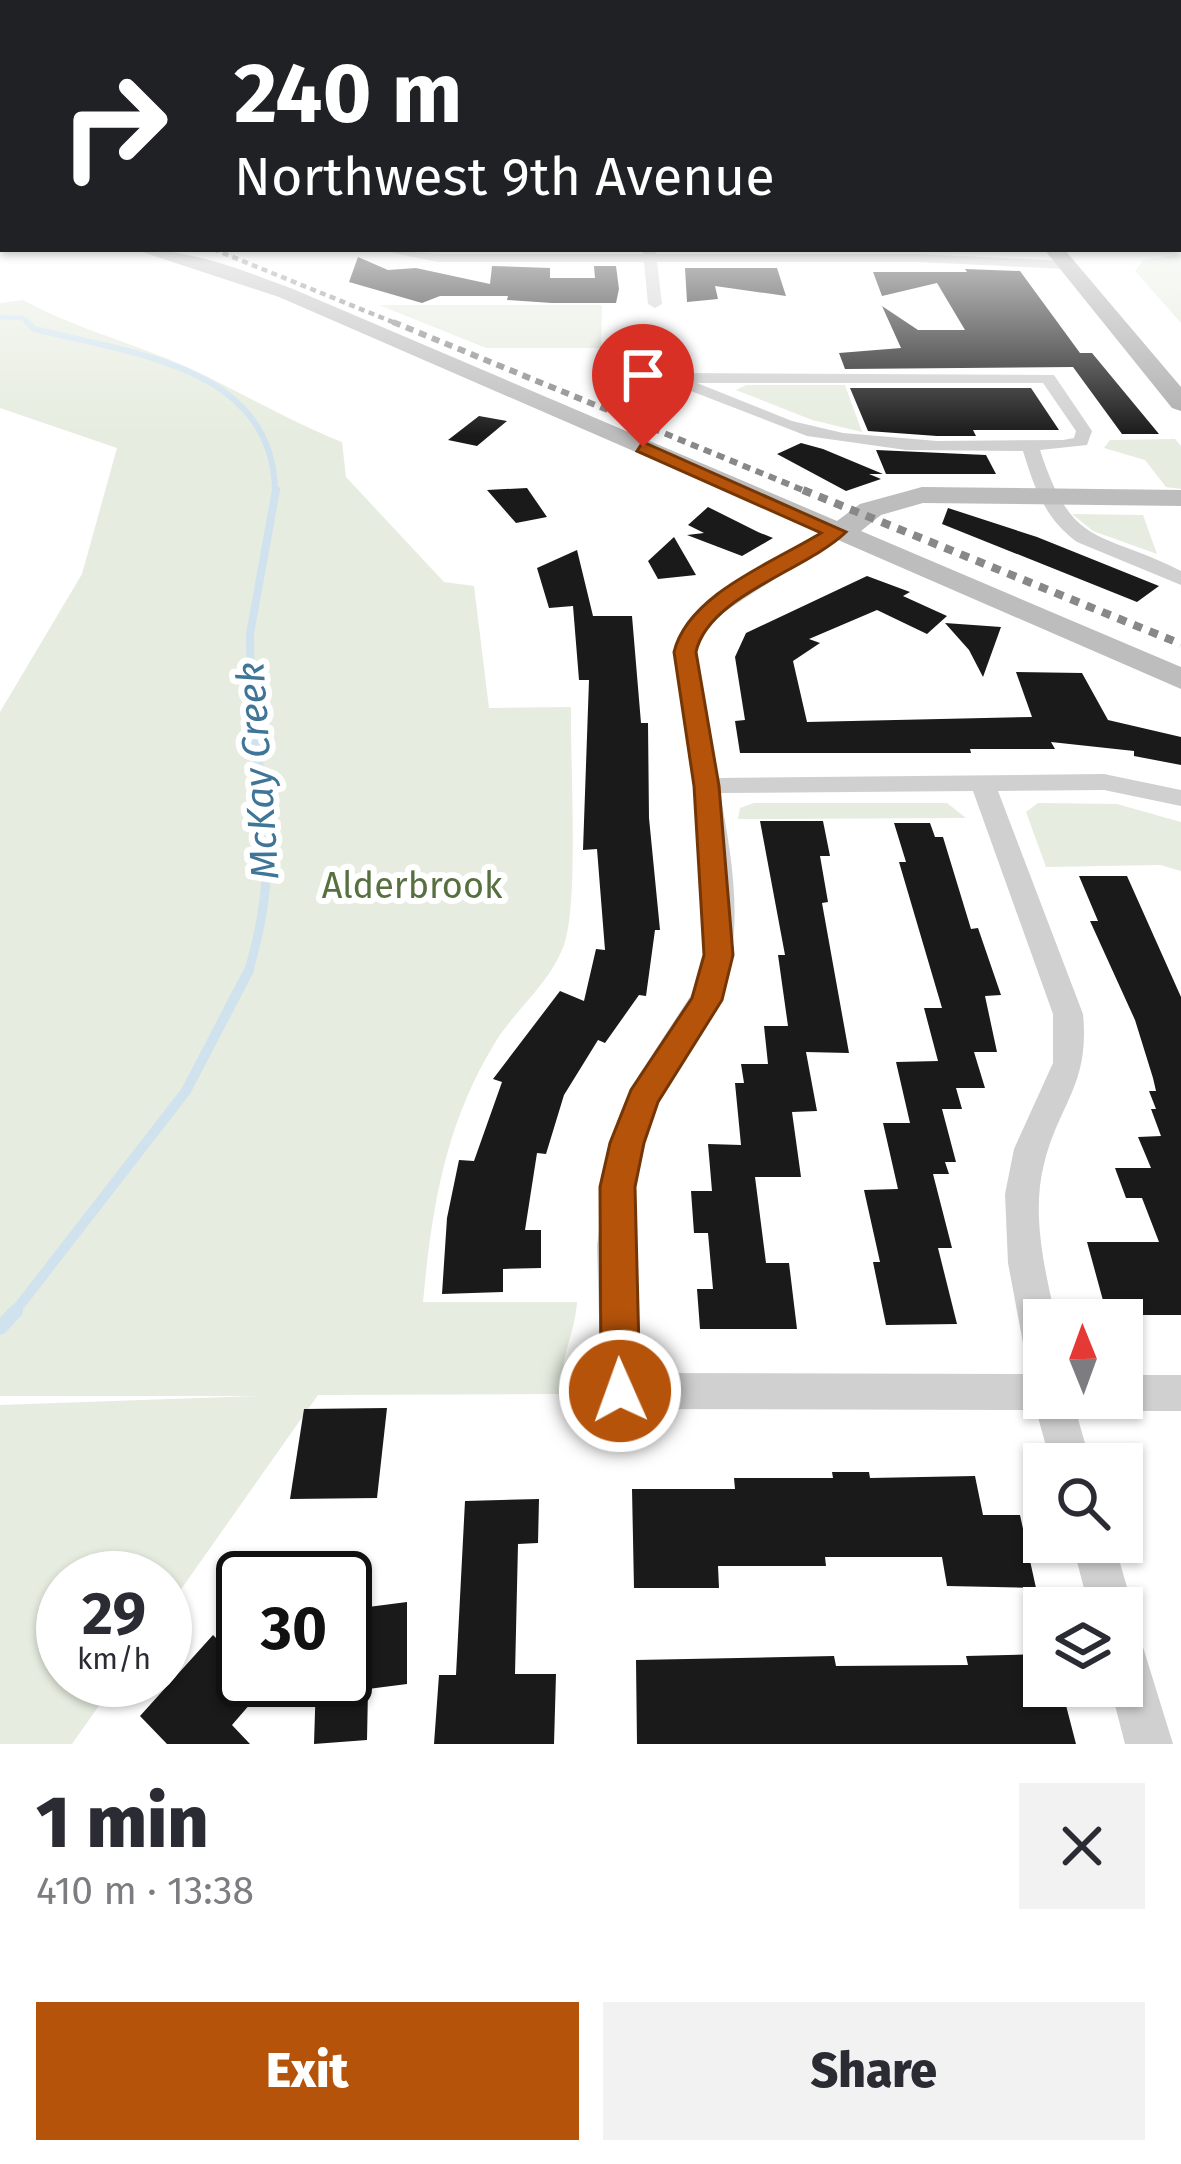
<!DOCTYPE html>
<meta charset="utf-8">
<style>
:root{--surface:#fff;--page:#f2f2f3;--text:#2b2b33;--muted:#7c7c81;--accent:#b45309}
body{margin:0;font-family:"Fira Sans",sans-serif;background:var(--page);color:var(--text);height:100vh;display:flex;flex-direction:column;font-size:45px;white-space:nowrap}
*{box-sizing:border-box;margin:0}
p{font-size:39px;color:var(--muted)}
.icon{flex:none;width:66px;height:66px;fill:none;stroke:currentColor;stroke-width:2;stroke-linecap:round;stroke-linejoin:round}
.map{position:relative;height:1744px;overflow:hidden}
.side{display:flex;flex-direction:column;background:var(--surface);flex:1}
.side>*{flex:none}
.banner{position:absolute;left:0px;top:0px;width:1182px;height:252px;box-shadow:0 3px 9px #0004;background:#202124;color:#fff;overflow:hidden}
.needle{width:78px;rotate:359deg}
.fabs{position:absolute;left:1023px;top:1299px;display:grid;gap:24px}
.fabs a{display:grid;place-items:center;width:120px;height:120px;border-radius:0px;background:var(--surface);box-shadow:0 3px 9px #0004;font-size:60px}
.speed{position:absolute;left:36px;top:1551px;display:flex;gap:24px;font-size:60px;font-weight:700;text-align:center}
.speed>*{display:grid;place-content:center;width:156px;height:156px;border-radius:50%;background:var(--surface);box-shadow:0 3px 9px #0004;line-height:1}
.speed small{font-size:30px;font-weight:400}
.speed .limit{border:6px solid #111;border-radius:18px;background:#fff;color:#111}
.pin{position:absolute;display:grid;place-items:center;width:102px;height:102px;color:#fff;margin:-123px -51px;border-radius:50% 50% 50% 0;rotate:-45deg;box-shadow:0 0 12px #0007}
.pin .icon{rotate:45deg}
.me{position:absolute;width:132px;margin:-66px;rotate:358deg;stroke-linejoin:round;filter:drop-shadow(0 0 9px #0008)}
.turn{display:flex;align-items:center;gap:42px;height:252px;padding:0 36px;font-size:54px}
.turn .icon{width:156px;height:156px;stroke-width:2.5}
.turn b{display:block;font-size:84px;line-height:102px}
.round{display:grid;place-items:center;flex:none;width:126px;height:126px;border-radius:0px;background:var(--page)}
.summary{display:flex;align-items:center;justify-content:space-between;height:204px;padding:0 36px}
h1{font-size:72px;font-weight:800;line-height:90px}
.button{display:flex;gap:24px;margin-top:auto;padding:24px 36px}
.button a{flex:1;height:138px;border-radius:0px;background:var(--accent);color:#fff;font-size:48px;font-weight:800;line-height:138px;text-align:center}
.button a+a{background:var(--page);color:var(--text)}
.map>svg:first-child{display:block}
.green{fill:#e6ecdf}
.lines{fill:none;stroke-linecap:round;stroke-linejoin:round}
.stream-far5{stroke:#cfe2ee;stroke-width:4.5}
.stream-far4{stroke:#cfe2ee;stroke-width:6}
.stream-far3{stroke:#cfe2ee;stroke-width:8}
.stream-far2{stroke:#cfe2ee;stroke-width:9}
.stream-far1{stroke:#cfe2ee;stroke-width:10}
.stream{stroke:#cfe2ee;stroke-width:14}
.building{fill:#1a1a1a}
.street{fill:#d0d0d0;fill-rule:evenodd}
.secondary{fill:#bdbdbd;fill-rule:evenodd}
.primary{fill:#ababab;fill-rule:evenodd}
.rail-far2{stroke:#888;stroke-width:4.5;stroke-dasharray:6 4.5;stroke-linecap:butt}
.rail-far1{stroke:#888;stroke-width:6;stroke-dasharray:8 6;stroke-linecap:butt}
.rail{stroke:#888;stroke-width:8;stroke-dasharray:9 8;stroke-linecap:butt}
.route{fill:#b45309;stroke:#753606;stroke-width:3}
.labels{text-anchor:middle;stroke-width:12;stroke-linejoin:round;paint-order:stroke}
.park-label{font-size:36px;fill:#56703f;stroke:#fff}
.water-label{font-size:39px;font-style:italic;fill:#3f7597;stroke:#fff}
</style>
<div class="map">
<svg width="1181" height="1744" viewBox="0 0 1181 1744">
<rect width="100%" height="100%" fill="#fff"/>
<path class="green" d="M1181,254V323L1135,271L1143,260Z
M23,300C76,329 134,343 189,368C241,392 289,421 342,442L346,477L444,582L474,586L489,708L571,707C570,759 579,904 564,945C550,983 517,1008 496,1041C445,1124 432,1207 423,1302H577C575,1335 558,1359 563,1394L318,1395L165,1612V1578H63V1680H117L72,1744H0V1405L256,1396H0V712L82,574L117,448L0,408V303Z
M379,305H602L601,348H486Z
M746,385H845L862,432L812,420L736,390Z
M1175,439L1181,446V489L1166,487L1145,460L1104,448L1110,440Z
M1072,514L1143,515L1157,554L1093,531Z
M754,803H947L966,818L738,819L740,808Z
M1038,803L1117,804L1181,822V871L1160,865L1046,867L1026,812Z"/>
<g class="lines">
<path class="stream-far5" d="M0,317L23,318L30,325"/>
<path class="stream-far4" d="M27,322L34,329C130,353 275,366 275,493"/>
<path class="stream-far3" d="M251,705L250,634L276,490"/>
<path class="stream-far2" d="M248,973C281,865 263,809 251,702"/>
<path class="stream-far1" d="M13,1314L186,1091L249,970"/>
<path class="stream" d="M0,1328L16,1311"/>
</g>
<path class="building" d="M358,257L388,270L416,268L490,284L492,266L550,268V278H595L594,266H616L619,289L616,303H552L507,300L508,296H440L422,303L349,282Z
M777,268L786,296L715,286L718,299L687,302L685,268Z
M965,269L1020,271L1080,353H1092L1159,434H1122L1073,367L845,369L839,353L901,348L882,306L918,330H965L937,283L882,296L873,272H967Z
M850,388H1031L1059,430H973L976,436H937L868,431Z
M479,416L507,421L477,446L448,440Z
M801,443L823,449L883,474H869L881,479L846,491L777,454Z
M876,450L986,455L996,474H886Z
M527,488L547,517L516,523L487,490Z
M708,507L758,532L773,538L742,556L687,535L704,533L688,525Z
M948,508L1037,537L1159,586L1137,602L942,524Z
M674,537L696,575L658,579L648,561Z
M577,550L593,616H632L641,723H648L649,818L660,930H655L646,996L639,995L605,1043L598,1040L564,1095L546,1154L537,1153L525,1230H541V1268L503,1269V1292L442,1294L447,1218L459,1160L474,1161L502,1082L493,1079L560,991L584,1001L596,949L605,950L597,849L583,850L589,680H579L573,606L549,608L537,568Z
M867,576L910,592L903,596L947,616L927,634L877,610L809,639L820,643L793,661L807,722L1032,717L1016,672L1082,673L1108,720L1181,737V765L1134,756V751L1051,742L1055,749H970L971,753H740L735,721L745,720L735,657L746,633Z
M945,623L1001,627L983,677L969,650Z
M760,821H823L830,856H820L828,902L822,903L849,1053L806,1052L817,1111L792,1112L801,1177H755L766,1263H789L797,1329H700L697,1289H713L708,1233H694L691,1191H712L708,1144L741,1145L735,1083H744L741,1064H768L764,1026H788L778,955H785Z
M894,823H930L935,837H943L971,929L978,928L1001,995L985,996L997,1052H974L985,1088H956L962,1109H942L956,1162H945L949,1174H933L952,1248H938L957,1324L886,1325L873,1262H880L864,1190L898,1189L883,1123H910L896,1062L938,1061L924,1008H942L899,862H906Z
M1079,876H1127L1181,997V1315H1107L1087,1242H1159L1142,1198H1126L1115,1168H1151L1138,1137L1161,1136L1151,1109H1156L1149,1091H1156L1153,1078L1135,1020L1090,921H1098Z
M387,1408L377,1498L290,1499L304,1409Z
M832,1472H869L870,1478L975,1476L983,1515H1020L1036,1588L947,1586L942,1557H825L826,1566H718L719,1588H634L632,1489H735L734,1478H833Z
M539,1499L538,1543L518,1544L515,1674H556L554,1744H434L439,1675H456L465,1501Z
M407,1602V1684L368,1689L367,1740L314,1744L316,1680H345V1610Z
M213,1635L243,1665V1680H271L232,1725L250,1744H167L140,1716Z
M1044,1654V1686H1061L1076,1744H637L636,1660L834,1656L836,1666L968,1665L966,1656Z"/>
<g class="lines">
<path class="street" d="M374,249L438,254H643V249H655L656,254H920L1067,261L1074,265L1067,269L920,262H657L662,304L655,308L648,304L644,262H438Z
M637,346H647L658,362L675,373L1054,375L1092,431L1087,445L1040,450C1073,551 1099,529 1181,571V585L1077,542C1045,519 1034,487 1023,451L906,450L807,436L665,381L641,361ZM697,383H1043L1076,431L1074,438L1063,440L937,441L843,433L792,421Z
M829,528L846,532L709,622L696,652L717,778L1104,774L1181,790V806L1104,790L998,791L1083,1014C1090,1085 1059,1103 1044,1164C1031,1215 1045,1270 1056,1320H1044V1372L1031,1366L1025,1354L1008,1263L1005,1194L1014,1149L1053,1063V1014L973,791L720,793C733,864 748,945 713,1011C691,1053 661,1087 647,1133C623,1210 635,1294 639,1373L1044,1374V1398H1072L1091,1464H1051L1036,1410L620,1409L606,1404L601,1391L597,1245L612,1137L639,1075L693,992L705,950L701,838L674,652L693,615Z
M1122,1375H1181V1411H1122L1108,1406L1105,1398H1122Z
M1072,1542H1114L1133,1608L1123,1625L1138,1631L1173,1744H1125L1110,1686H1122V1608H1089Z"/>
<path class="secondary" d="M0,214H3V224H0Z
M133,249C190,249 240,269 293,289L837,521L860,504L922,487L1181,490V506L923,503L881,515L861,531L1181,667V689L279,297Z"/>
<path class="primary" d="M1044,249H1064L1181,387V411L1172,408Z"/>
<path class="rail-far2" d="M213,249L400,325"/>
<path class="rail-far1" d="M393,322L810,493"/>
<path class="rail" d="M803,490L1181,644"/>
</g>
<linearGradient id="sky" x2="0" y2="1"><stop stop-color="#9ec6ea"/><stop offset="0.44" stop-color="#fff"/><stop offset="1" stop-color="#fff" stop-opacity="0"/></linearGradient>
<rect width="1181" height="436" fill="url(#sky)"/>
<path class="route" d="M643,442L846,532C807,570 708,596 696,652L719,786L733,955L722,1000L658,1102L644,1143L635,1187L640,1391L634,1405L620,1410L606,1405L601,1391L600,1187L610,1143L631,1090L692,998L704,955L694,786L674,652C688,594 774,562 821,533L637,451Z"/>
<g class="labels">
<g class="park-label">
<text x="412" y="898">Alderbrook</text>
</g>
<g class="water-label">
<text transform="translate(257 771) rotate(-94)" y="14">McKay Creek</text>
</g>
</g>
</svg>
<div class="fabs">
<a><svg class="needle" viewBox="-14 -14 28 28"><path d="M0-13l5 13h-10z" fill="#e53935"/><path d="M0 13l5-13h-10z" fill="#7c7c81"/></svg></a>
<a><svg class="icon" aria-label="search" viewBox="0 0 24 24"><circle cx="10" cy="10" r="6"/><path d="M15 15l6 6"/></svg></a>
<a><svg class="icon" aria-label="layers" viewBox="0 0 24 24"><path d="M12 4l9 5-9 5-9-5zM3 14l9 5 9-5"/></svg></a>
</div>
<div class="speed"><div>29<small>km/h</small></div><div class="limit">30</div></div>
<div class="pin" style="left:643px;top:447px;background:#d93025"><svg class="icon" aria-label="arrive" viewBox="0 0 24 24"><path d="M6 21V4h12l-3 4 3 4H6"/></svg></div>
<svg class="me" style="left:620px;top:1391px" viewBox="-20 -20 40 40"><circle r="17" fill="#b45309" stroke="#fff" stroke-width="3"/><path d="M0-11L8 9 0 5-8 9z" fill="#fff"/></svg>
<div class="banner">
<div class="turn"><svg class="icon" aria-label="right" viewBox="0 0 24 24"><path d="M7 20v-9h11M14 6l5 5-5 5"/></svg><div><b>240 m</b>Northwest 9th Avenue</div></div>
</div>
</div>
<section class="side">
<div class="summary"><div><h1>1 min</h1><p>410 m · 13:38</p></div><a class="round"><svg class="icon" aria-label="close" viewBox="0 0 24 24"><path d="M6 6l12 12M18 6L6 18"/></svg></a></div>
<div class="button"><a>Exit</a><a>Share</a></div>
</section>
